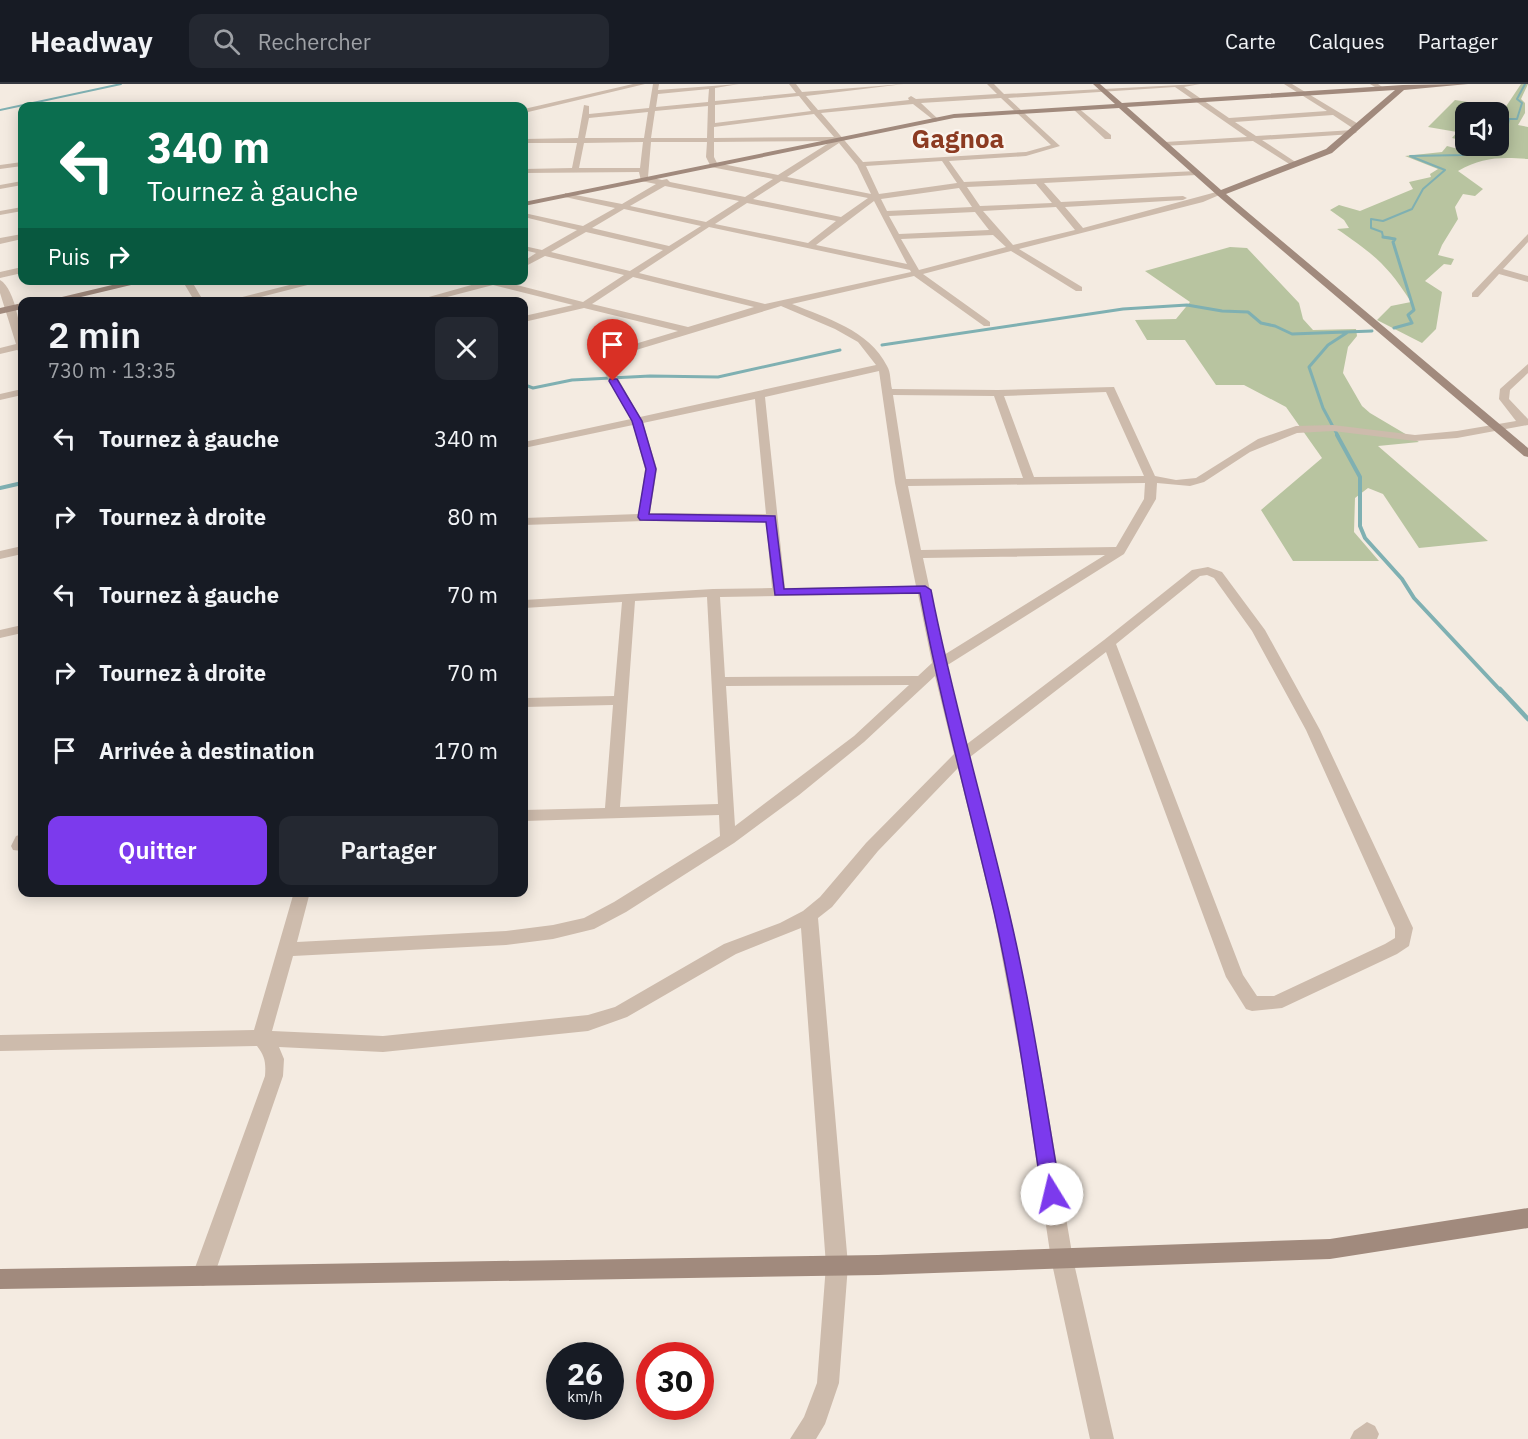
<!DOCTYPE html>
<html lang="fr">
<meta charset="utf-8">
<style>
:root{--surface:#171b24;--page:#242831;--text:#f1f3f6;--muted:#9ea1a6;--line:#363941;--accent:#7c3aed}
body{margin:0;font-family:"IBM Plex Sans",sans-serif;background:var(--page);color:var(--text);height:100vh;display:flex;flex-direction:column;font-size:22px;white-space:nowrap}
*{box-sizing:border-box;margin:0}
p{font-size:20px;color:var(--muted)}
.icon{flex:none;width:33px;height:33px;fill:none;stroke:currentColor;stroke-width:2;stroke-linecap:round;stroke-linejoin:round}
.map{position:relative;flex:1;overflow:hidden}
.drawer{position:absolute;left:18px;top:213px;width:510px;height:600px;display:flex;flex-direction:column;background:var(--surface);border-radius:12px;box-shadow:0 3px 15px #0003}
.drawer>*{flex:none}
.guide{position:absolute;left:18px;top:18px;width:510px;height:183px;border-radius:12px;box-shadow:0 3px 15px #0003;background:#0b6e4f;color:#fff;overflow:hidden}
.fabs{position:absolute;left:1455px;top:18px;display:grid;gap:12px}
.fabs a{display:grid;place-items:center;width:54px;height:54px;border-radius:12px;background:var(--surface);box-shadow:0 3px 15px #0003;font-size:30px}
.speed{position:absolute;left:546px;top:1258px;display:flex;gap:12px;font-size:30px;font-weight:700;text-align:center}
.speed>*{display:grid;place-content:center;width:78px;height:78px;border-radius:50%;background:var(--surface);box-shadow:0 3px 15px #0003;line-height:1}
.speed small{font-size:15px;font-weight:400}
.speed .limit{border:9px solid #d22;background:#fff;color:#111}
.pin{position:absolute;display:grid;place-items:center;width:51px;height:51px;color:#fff;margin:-62px -26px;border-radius:50% 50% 50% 0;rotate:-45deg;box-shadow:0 0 6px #0007}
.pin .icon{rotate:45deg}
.me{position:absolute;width:66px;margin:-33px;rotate:351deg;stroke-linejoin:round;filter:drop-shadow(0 0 4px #0008)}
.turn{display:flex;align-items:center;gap:21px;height:126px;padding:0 30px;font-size:27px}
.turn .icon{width:78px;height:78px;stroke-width:2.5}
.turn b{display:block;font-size:42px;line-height:51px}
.then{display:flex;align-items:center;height:57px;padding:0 30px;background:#0003;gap:12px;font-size:22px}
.round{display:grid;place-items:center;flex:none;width:63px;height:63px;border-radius:12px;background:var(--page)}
.head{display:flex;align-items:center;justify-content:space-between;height:102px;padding:0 30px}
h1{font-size:36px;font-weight:600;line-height:45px}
.primary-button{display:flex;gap:12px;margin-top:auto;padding:12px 30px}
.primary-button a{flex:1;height:69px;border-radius:12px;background:var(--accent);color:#fff;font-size:24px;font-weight:600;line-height:69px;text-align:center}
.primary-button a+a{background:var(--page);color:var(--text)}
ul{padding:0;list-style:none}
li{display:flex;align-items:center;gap:18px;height:78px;padding:0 30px}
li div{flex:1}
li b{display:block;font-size:22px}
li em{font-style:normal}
header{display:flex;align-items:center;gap:36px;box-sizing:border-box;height:84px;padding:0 30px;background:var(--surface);border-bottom:2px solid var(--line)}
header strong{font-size:28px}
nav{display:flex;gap:33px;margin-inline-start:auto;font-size:21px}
.search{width:420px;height:54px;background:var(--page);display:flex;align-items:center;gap:15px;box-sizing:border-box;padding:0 21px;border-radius:12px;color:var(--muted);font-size:22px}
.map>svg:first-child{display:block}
.green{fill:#b8c4a0}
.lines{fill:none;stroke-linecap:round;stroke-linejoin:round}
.stream-far3{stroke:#7fb0b2;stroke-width:2}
.stream-far2{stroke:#7fb0b2;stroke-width:3}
.stream-far1{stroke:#7fb0b2;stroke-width:4}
.stream{stroke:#7fb0b2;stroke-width:4.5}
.street{fill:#cdbbac;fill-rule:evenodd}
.secondary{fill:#a18a7d;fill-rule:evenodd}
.route{fill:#7c3aed;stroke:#51269a;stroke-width:1.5}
.labels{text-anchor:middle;stroke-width:4.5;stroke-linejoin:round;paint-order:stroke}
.far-town-label{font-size:26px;font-weight:bold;fill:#8c3b22;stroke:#fbf5ee}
</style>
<header>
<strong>Headway</strong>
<div class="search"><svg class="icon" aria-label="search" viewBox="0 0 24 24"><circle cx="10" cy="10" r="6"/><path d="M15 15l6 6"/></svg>Rechercher</div>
<nav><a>Carte</a><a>Calques</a><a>Partager</a></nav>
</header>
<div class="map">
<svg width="1528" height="1355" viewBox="0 0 1528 1355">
<rect width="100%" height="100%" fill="#f4ebe1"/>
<path class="green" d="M1521,0H1528L1521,15L1525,19V29L1518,41L1528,43V75C1501,73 1482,73 1458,87L1483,105L1475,112L1463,110L1455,123L1458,135L1442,161L1438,171L1454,175L1451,181L1444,180L1425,197L1442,208L1436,245L1422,259L1377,236L1391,222L1411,218C1387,180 1373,170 1337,145L1349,144L1344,136L1330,126L1339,121L1360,127L1413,105L1409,98L1431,93L1430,90L1438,85L1405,72L1442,68L1447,62L1462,66L1467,62H1498V28H1466L1465,57L1452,54L1457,48L1428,43L1455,16L1505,24Z
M1230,163L1247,164L1299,219L1303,235L1313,246L1356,245L1357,252L1348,263L1343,289L1362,322L1370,329L1419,358L1378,362L1488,457L1419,464L1383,410L1368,404L1355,414L1354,448L1379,477H1293L1261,426L1322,374L1286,323L1244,301H1216L1185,256H1147L1135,236L1176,235L1190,218L1145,187Z"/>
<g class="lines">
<path class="stream-far3" d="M0,26L121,0
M1498,51H1502L1500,47L1507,45L1509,35H1517L1522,19L1517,15L1525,0
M1391,154L1383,153L1382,148L1371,144V135L1383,137L1412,125L1423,105L1445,86L1410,72L1463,71L1472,62"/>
<path class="stream-far2" d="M1383,153L1395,155L1393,158L1414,226L1408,231L1412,239L1394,244
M882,261L1123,225L1187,221L1222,227L1248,228L1261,239L1275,242L1292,250L1372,247
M524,298L525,301L533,304L572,296L650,292L718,293L840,266
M1338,352L1323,324L1309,283L1328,261L1348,248"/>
<path class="stream-far1" d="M1337,351L1360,393V442L1365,454L1402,495L1414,514L1501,607
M0,404L22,399"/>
<path class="stream" d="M1500,605L1528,635"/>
<path class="street" d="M633,0H645L524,29V25Z
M653,0H659L658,6L739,0L715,4V17L796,9L789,0H796L802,8L904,0L806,12L818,26L909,16L908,14L911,12L916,15L997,10L987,0H994L1004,10L1200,0L1184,3L1229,34L1327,27L1284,0H1292L1360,41V45H1354L1333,31L1235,38L1256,52L1353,46L1357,48L1353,50L1262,56L1297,79L1298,81L1294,83L1253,57L1162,62L1165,58L1247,53L1175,3L1008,14L1060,62L1026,72L949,77L964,98L1197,87L1201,89L1197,91L1044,99L1061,118L1183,112L1187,114L1183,116L1065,123L1083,144L1220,107L1224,109L1203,118L1019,165L1082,203V207H1076L1011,167L923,190L990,238V242H984L914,192L792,220C826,234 869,246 887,282C891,288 890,298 892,305L998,306L1114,303L1155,392L1176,396L1196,394L1258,355L1296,342L1333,341L1415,351L1457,347L1516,337L1499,315L1500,305L1528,280V289L1510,306L1509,315L1528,335V341L1457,354L1415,357L1333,347L1297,349L1250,368L1204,398L1190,402L1157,399L1156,415L1124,470L946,582L967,660L1104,556L1192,486L1208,483L1222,488L1265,546L1320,646L1413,844L1409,862L1397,870L1282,924L1252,927L1246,925L1226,893L1106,568L970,673L1010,830L1040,981L1073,1175L1114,1355H1090L1051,1175L1022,981L994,830L958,684L878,767L832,823L818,834L848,1181L839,1299L825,1340L816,1355H790L804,1333L817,1299L826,1181L801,844L736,870L627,933L588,947L383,968L279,963L284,975L283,992L214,1192L211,1199L203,1202L195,1199L192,1192L265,992C266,979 265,972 257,962L0,967V951L254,946L294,808H310L297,858L506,847L553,841L584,834L614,818L720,752L719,731L524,737V726L605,724L613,621L524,623V614L614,612L622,518L524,524V516L713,505L772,504L766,438L644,437L524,441V434L639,430L645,385L633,341L524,364V358L631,335L599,279V275L605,269L678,247L584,224L524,238V232L573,221L493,201L428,218H411L482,198L479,196H497L583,218L624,191L545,172L524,183V177L536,169L524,166V162L542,166L577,146L524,133V129L583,142L615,124L565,113V109L622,120L656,100L641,97L639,88L524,89V85L572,84L577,59H524V55L578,54L584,21L589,22V30L649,24ZM709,5L708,18L656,23L658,10ZM799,12L811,27L715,39V21ZM1001,14L1051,61L1026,68L863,78L821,29L913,20L936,38L938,35L921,19ZM708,22L707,54H651L655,27ZM648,28L644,54H585L589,34ZM814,30L834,53L714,54V43ZM832,57L778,91L717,79L714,73V58ZM643,58L640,84H579L584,59ZM651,58H707L706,73L711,83L773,95L745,113L670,98L667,95L662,96L648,93ZM839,59L857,81L871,110L787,93ZM942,77L957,99L879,110L866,82ZM781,97L868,114L841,133L753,115ZM1036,100L1052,119L980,122L967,103ZM665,102L739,117L706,138L630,122ZM959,104L972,123L887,127L881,115ZM874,117L907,180L816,161ZM747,119L836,137L808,159L715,140ZM1056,123L1075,146L1013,161L983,127ZM624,125L701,142L669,162L592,144ZM975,128L989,146L899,150L889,132ZM709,143L910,186L911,188L765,220L639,189ZM586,148L663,166L630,187L551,168ZM993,151L1006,163L919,186L901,155ZM633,193L754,223L688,243L592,220ZM781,222L835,245L858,258L876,281L640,333L609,279L613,273ZM879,287L895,399L916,502L785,504L765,313ZM1106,308L1144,392L1034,393L1004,312ZM893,311L994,312L1023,394L906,395ZM755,315L766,430L650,429L657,385L643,339ZM1145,399L1144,415L1116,463L921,466L908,402ZM1105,471L944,571L923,474ZM1207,491L1214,494L1252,547L1306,646L1395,844V854L1385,860L1274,912H1257L1243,891L1116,560L1200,492ZM918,510L932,579L918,592L725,593L720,513ZM707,513L718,720L620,723L635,517ZM935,592L954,670L866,759L820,813L803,827L780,839L724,860L615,923L588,931L383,952L272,947L293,872L506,861L553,855L594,845L626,828L734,759L799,711L864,658ZM909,601L854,652L735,742L726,602Z
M1370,0H1378L1385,5L1380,6Z
M1073,23H1077L1111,51V55H1105L1073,25Z
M22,78V82L0,85V81Z
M22,97V101L0,105V101Z
M22,123V127L0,131V127Z
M22,150V155L0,160V154Z
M1528,150V158L1503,185L1528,192V198L1499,190L1478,213H1472V209Z
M22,183V189L0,194V188Z
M0,196C16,205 22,251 22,269L17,266L0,270V264L16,260L0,209Z
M182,196H191L204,218H195Z
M309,196H327L241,218H223Z
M22,305V311L0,316V310Z
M22,462V470L0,475V467Z
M22,541V549L0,554V546Z
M22,750V767L13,766L11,762L16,752Z
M1367,1338L1375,1342L1379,1350L1377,1355H1350L1354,1347Z"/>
<path class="secondary" d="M1093,0H1100L1122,19L1403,1L1468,0L1404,6L1332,69L1226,110L1528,364V373L1524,372L1217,111L1119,24L954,34L524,122V118L954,30L1115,20ZM1395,6L1326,65L1221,106L1127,23Z
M133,196H152L60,218H41Z
M22,219V225L0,230V224Z
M1528,1124V1144L1330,1175L878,1191L0,1205V1185L878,1171L1330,1155Z"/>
</g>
<path class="route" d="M610,295H617L642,337L656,385L649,430L775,432L784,505L925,502L931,506C952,614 984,721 1009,828C1031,921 1045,1016 1061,1110L1058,1117L1052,1119L1045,1117L1042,1110C1028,1016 1015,921 994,828C969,722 940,617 920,509L775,511L766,438L640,436L638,433L646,385L632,337L609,297Z"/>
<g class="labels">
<g class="far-town-label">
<text x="958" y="64">Gagnoa</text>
</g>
</g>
</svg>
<div class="fabs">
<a><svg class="icon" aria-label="sound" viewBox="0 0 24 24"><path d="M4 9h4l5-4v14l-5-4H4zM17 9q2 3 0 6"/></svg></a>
</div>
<div class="speed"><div>26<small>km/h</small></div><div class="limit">30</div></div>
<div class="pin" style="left:613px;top:297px;background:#d93025"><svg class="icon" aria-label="arrive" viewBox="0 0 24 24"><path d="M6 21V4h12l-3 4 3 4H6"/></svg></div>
<svg class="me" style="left:1052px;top:1110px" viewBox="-20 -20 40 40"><circle r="19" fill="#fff"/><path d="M0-13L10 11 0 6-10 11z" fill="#7c3aed"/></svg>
<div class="guide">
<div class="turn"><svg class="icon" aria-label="left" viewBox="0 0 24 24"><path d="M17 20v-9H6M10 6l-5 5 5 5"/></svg><div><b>340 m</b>Tournez à gauche</div></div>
<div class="then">Puis<svg class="icon" aria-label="right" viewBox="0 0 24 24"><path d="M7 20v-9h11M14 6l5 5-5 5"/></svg></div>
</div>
<section class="drawer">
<div class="head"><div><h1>2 min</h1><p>730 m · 13:35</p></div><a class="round"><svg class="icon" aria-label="close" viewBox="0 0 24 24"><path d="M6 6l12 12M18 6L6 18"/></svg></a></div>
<ul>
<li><svg class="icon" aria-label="left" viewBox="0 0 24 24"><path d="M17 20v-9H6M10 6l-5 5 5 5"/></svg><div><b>Tournez à gauche</b></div><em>340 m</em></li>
<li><svg class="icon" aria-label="right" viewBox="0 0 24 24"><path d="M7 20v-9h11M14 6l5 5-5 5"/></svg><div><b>Tournez à droite</b></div><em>80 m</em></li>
<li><svg class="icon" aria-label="left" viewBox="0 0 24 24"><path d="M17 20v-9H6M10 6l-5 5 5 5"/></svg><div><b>Tournez à gauche</b></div><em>70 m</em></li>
<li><svg class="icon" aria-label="right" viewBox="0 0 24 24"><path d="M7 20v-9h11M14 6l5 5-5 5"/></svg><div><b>Tournez à droite</b></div><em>70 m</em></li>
<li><svg class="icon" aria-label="arrive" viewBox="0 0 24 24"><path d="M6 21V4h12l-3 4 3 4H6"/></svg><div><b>Arrivée à destination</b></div><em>170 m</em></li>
</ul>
<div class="primary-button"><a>Quitter</a><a>Partager</a></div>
</section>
</div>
